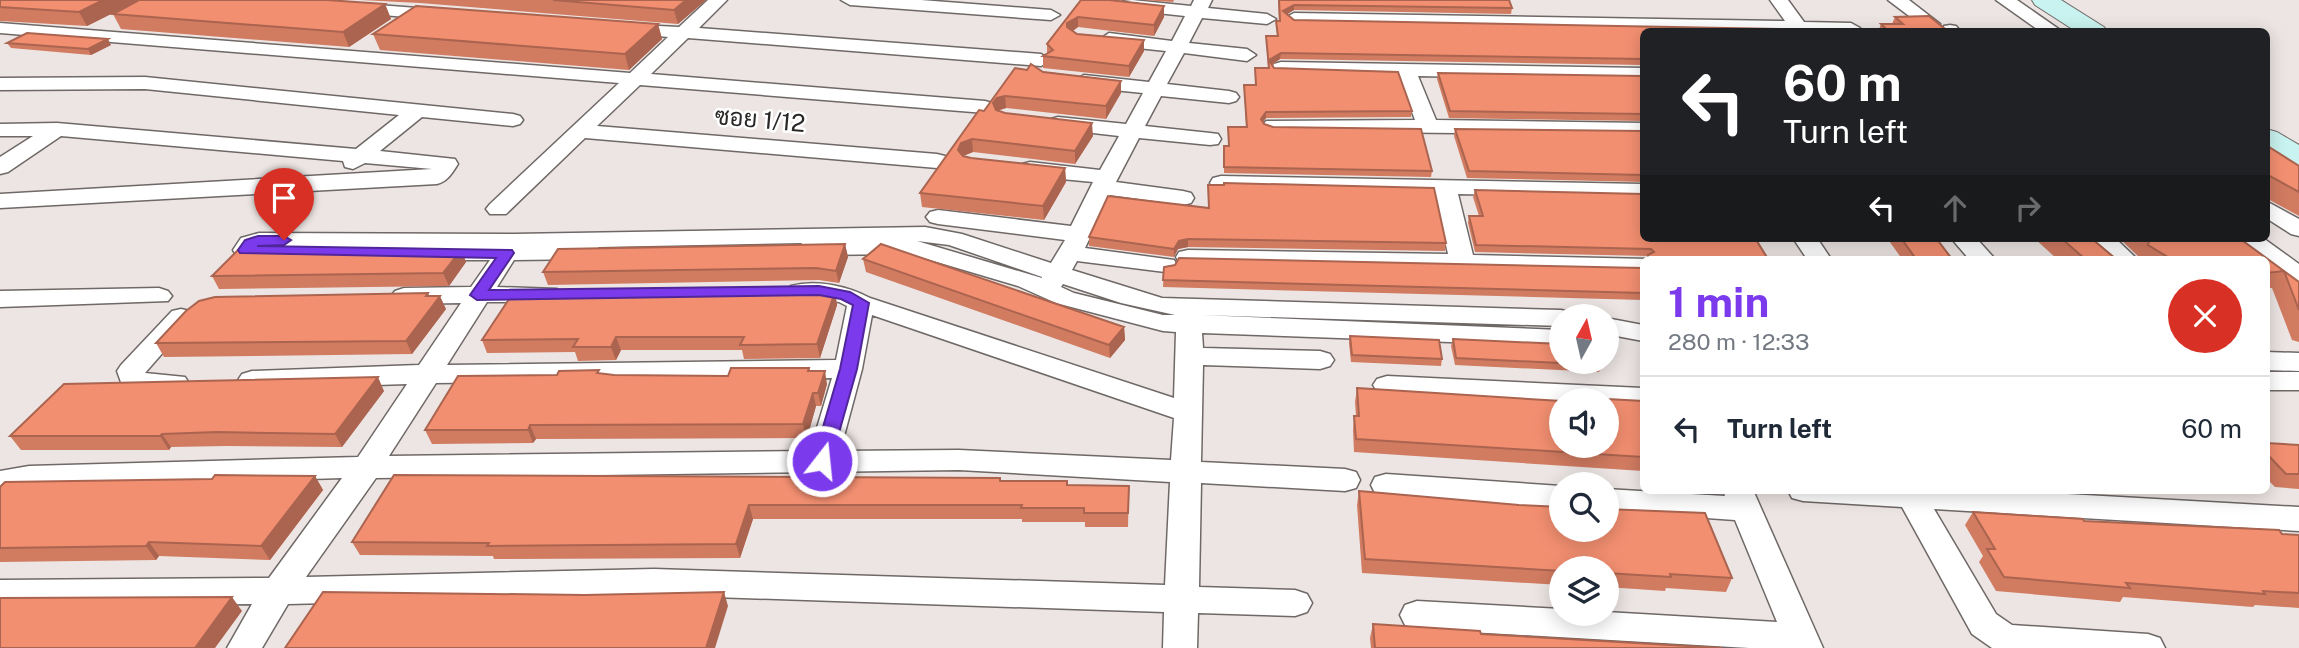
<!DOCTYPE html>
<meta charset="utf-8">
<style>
:root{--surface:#fff;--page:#f2f2f3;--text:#1f2937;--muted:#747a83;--line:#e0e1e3;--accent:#7c3aed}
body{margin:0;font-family:"Public Sans",Sarabun,sans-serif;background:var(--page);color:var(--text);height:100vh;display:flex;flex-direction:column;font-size:26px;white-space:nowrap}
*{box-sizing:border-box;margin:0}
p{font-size:23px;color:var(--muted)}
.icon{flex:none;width:38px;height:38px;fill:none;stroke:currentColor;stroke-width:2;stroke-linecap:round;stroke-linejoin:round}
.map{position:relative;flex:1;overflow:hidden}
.panel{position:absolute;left:1640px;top:256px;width:630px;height:238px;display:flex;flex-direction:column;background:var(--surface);border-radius:10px;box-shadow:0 4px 18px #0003}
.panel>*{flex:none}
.guide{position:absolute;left:1640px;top:28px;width:630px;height:214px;border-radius:10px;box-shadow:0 4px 18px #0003;background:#202124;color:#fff;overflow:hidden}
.needle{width:46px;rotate:8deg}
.buttons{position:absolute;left:1549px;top:304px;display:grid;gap:14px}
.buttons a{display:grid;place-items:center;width:70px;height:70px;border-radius:50%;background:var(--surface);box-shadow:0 4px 18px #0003;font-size:35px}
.pin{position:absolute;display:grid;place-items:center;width:60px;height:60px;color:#fff;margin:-72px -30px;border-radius:50% 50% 50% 0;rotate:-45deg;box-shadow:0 0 7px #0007}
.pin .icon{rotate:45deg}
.me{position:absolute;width:77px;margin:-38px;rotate:16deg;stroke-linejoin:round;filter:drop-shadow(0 0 5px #0008)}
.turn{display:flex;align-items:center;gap:24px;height:147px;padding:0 28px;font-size:32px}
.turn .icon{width:91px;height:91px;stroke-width:2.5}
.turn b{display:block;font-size:49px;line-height:60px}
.lanes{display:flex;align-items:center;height:66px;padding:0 28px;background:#0003;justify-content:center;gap:35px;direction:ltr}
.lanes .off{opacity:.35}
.round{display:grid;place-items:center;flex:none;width:74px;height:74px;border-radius:37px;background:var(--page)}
.summary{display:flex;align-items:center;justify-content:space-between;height:119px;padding:0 28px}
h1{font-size:42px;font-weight:700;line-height:52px;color:var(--accent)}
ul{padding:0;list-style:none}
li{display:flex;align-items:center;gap:21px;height:105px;padding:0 28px;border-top:2px solid var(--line)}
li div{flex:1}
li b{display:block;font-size:26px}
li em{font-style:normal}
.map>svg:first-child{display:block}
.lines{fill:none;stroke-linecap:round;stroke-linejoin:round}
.street-casing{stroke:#6e6866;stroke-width:3}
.secondary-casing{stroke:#6e6866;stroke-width:2}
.street{fill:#fff;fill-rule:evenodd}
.secondary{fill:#c9f3f0;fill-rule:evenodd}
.wall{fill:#d17b61}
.shaded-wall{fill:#aa644f}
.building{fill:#f38f71;stroke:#aa644f;stroke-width:2}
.route{fill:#7c3aed;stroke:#51269a;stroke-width:2}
.labels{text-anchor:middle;stroke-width:5;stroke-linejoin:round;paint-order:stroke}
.street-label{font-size:24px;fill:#2a2827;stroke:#fff}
</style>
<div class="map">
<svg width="2299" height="648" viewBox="0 0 2299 648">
<rect width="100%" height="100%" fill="#ece5e3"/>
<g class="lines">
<g class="street-casing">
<path id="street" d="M708,0H727L699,28L1041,54L1051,60L1041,66L688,38L651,74L985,101L992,103L995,107L992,111L985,113L640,85L597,126L937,154L945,156L948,161L945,166L937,168L585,138L506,214H490L486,209L490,204L619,83L0,33V23L630,73L668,37L618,32L615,28L618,24L679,27Z
M841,0H921L1051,10L1060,15L1051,20L850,5Z
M1132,0L1191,6L1194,0H1212L1208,8L1267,14L1276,19L1267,24L1202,18L1189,43L1247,49L1256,55L1247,61L1184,53L1167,84L1229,91L1236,93L1239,97L1236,101L1229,103L1161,96L1145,126L1210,133L1218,134L1221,139L1218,144L1210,145L1139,138L1116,182L1183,191L1191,193L1194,198L1191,203L1183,205L1110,195L1085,248L1174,260L1177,265L1174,270L1165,272L1077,261L1072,270L1162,298L1561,310L1570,312L1573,317H1561V326L1201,315L1561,330V346L1202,333L1203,348L1320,351L1330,354L1334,360L1330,366L1320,369L1203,365L1201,462L1345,469L1356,472L1360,480L1356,488L1345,491L1201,483L1199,587L1295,590L1307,594L1312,603L1307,612L1295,616L1198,613L1197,648H1163L1164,612L654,595L288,604L262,648H227L252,604L0,606V580L269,578L342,478L29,488L0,494V471L29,466L358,457L407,384L252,389L242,386L238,380L242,374L252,371L419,365L461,303L404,304L395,301L391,296L395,291L404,288L471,287L490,260H429L420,258L417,253L420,248L285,247L291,253L288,258L279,260L236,255L233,250L241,238L259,233L514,234L925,227L962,234L1051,263L1065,240L938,224L930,222L926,217L930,212L938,210L1071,226L1093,182L1030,176L1022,174L1019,169L1022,164L1030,162L1100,170L1119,136L1058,129L1051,127L1048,123L1051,119L1058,117L1126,124L1143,93L1084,87L1074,81L1084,75L1149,82L1166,51L1109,45L1100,39L1109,33L1172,41L1185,16L1129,10L1120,5L1123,1ZM917,241L949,245L1042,277V278ZM802,243L799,248L802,253L811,255L910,254L1018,286L1056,303L1163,331L1176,332L1174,398L870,298C848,286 816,279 791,286L787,291L791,296L839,302L847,306L836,360L447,365L487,302H548L557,299L561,294L557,289L497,287L514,260L590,259L599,257L602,252L598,247ZM1063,284L1121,303L1175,315H1163L1074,293L1061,287ZM872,315L1174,418L1171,460L959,450L840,451L862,369ZM832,378L810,451L389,456L436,383ZM959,470L1170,482L1165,585L654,569L306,577L376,478Z
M1770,0H1788L1804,22L1851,23L1860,28L1858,32L1294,23L1285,18L1294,13L1785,21Z
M1888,0H1909L1940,24L1931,29L1925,28Z
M1996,0H2017L2063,32H2041Z
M352,3L443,10L452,15L443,20L346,12L343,8L346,4Z
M1950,25L1956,26L1961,32H1942L1944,26Z
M1281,62L1643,68V80L1418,76L1436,120L1643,123V135L1273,131L1266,129L1263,125L1266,121L1415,120L1399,76L1274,72L1271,68L1274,64Z
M145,77L513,114L520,116L523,120L520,124L513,126L422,117L380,151L455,159L458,164C452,173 448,181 437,184L0,208V194L432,169L365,163L353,169L345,167L343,161L61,136L8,172L0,174V157L33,136H0V124L57,123L356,149L399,115L145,89L0,90V78Z
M1221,176L1643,184V198L1458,194L1473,255L1649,259H1643V272L1179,262L1176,257L1179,252L1188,250L1448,254L1435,194L1213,188L1210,183L1213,178Z
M2266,201L2299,219V236L2291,234L2266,218Z
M1793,238H1817L1831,259H1807Z
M1951,238H1976L1995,259H1969Z
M2088,238H2115L2137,259H2110Z
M2235,238H2263L2299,264V282L2290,280L2266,263V259H2261Z
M159,288L168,291L172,296L168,301L0,307V291Z
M181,309L190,311L194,317L145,373L185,377L189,383L185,389L148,393L122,385L117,371L121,365L172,311Z
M1606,318L1643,325V341L1606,334Z
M2266,352L2299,353V371L2266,370Z
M2266,372H2299V390H2266Z
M1387,376L1643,388V406L1606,405V401L1561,402L1377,391L1373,385L1377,379Z
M1386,474L1561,486V508L1386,496L1375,493L1371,485L1375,477Z
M1606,489L1725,496L1723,490H1753L1823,648H1749L1417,629L1405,625L1400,615L1405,605L1417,601L1561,609V614H1606V612L1777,622L1735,520L1606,511Z
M1788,490H1996L2299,507V531L1934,509L1996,614L2012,625L2148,634L2160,638L2165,648H1992L1972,634L1902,507L1803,501L1792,498Z"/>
</g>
<g class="secondary-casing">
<path id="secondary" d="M2032,0H2061L2104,27L2108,32H2077L2035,5Z
M2266,129L2277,132L2299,145V167L2288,164L2266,151Z"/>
</g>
<use href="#street" class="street"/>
<use href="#secondary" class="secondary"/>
</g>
<path class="wall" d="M0,0H327L385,4L391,19L349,47L121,29L113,14L135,2L87,26L0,21Z
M361,0H706L678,24L420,3Z
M1081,0L1164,6V17L1154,36L1078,27L1073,31L1077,34L1144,40V51L1129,77L1043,68V56L1047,53V44Z
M1142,0H1174L1173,2Z
M1278,0H1509L1512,8L1511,14L1294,10L1287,14L1294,20L1643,32V67V65L1280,59L1272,65L1274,68L1412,111L1411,117L1266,118L1263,122L1264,124L1432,171L1431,177L1224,173V146H1228L1246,127L1244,85H1255V68H1268L1266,36H1277L1276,21H1279Z
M1895,17L1949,32H1878L1881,24H1892Z
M658,24L662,39L629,70L380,50L373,34Z
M7,43L111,45L91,55L11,48Z
M1015,68L1121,81V93L1106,119L1006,108L998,111L1093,136L1075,164L973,152L963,156L971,158L1065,168L1066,182L1044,220L922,207L920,193L984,111Z
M1438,73L1643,76V121L1449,118L1437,79Z
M1455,129L1643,131V182L1467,178L1454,136Z
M2266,145L2299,166V216L2266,198Z
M1475,190L1768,259H1646L1647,256L1475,252L1468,223L1469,216H1479L1473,197Z
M1089,237L1446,243L1445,251L1188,247L1178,249L1174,257L1089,246Z
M1887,238H1936L1952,259H1902Z
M2034,238H2091L2116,259H2057Z
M2119,238H2239L2299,282V342L2292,340L2272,288H2266V259H2139V257Z
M845,244L848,257L839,283L819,280L548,285L543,272Z
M461,250L466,262L449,286L219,289L212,276Z
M863,259L1124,327L1125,340L1110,358L866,272Z
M1164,267L1643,268V300L1163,287Z
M835,292L837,305L820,358L744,359L742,350H621L616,360L578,361L575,352L487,353L482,340Z
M429,296L446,309L412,354L164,357L156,343Z
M1350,336L1442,359L1441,366L1351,362L1349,343Z
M1453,339L1601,365L1599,372L1455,365L1451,346Z
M809,368L810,371L827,384L821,406H816L807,438L536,439L533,443L432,444L425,430L557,375L600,373L614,375L728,376Z
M1357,388L1561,446L1606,401H1570L1571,397L1643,401V471L1354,452L1353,430L1354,416H1356L1355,402Z
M384,391L342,447L226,446L171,447L169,450H21L10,436Z
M2266,443L2299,445V489L2275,487L2266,478Z
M315,476L323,490L270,560L159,556L156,560L0,562V487Z
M1000,481L1067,485L1129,486L1128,527H1085V522H1022V519H753L740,558L494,559L493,556L360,555L352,542Z
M1359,491L1732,578L1726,592L1666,588L1665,591L1606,587V569H1561V585L1362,573L1357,505Z
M1973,512L2084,521L2299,535V608L2255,605L2253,607L2123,597L2120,602L1996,591L1979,562L1983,556L1965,525Z
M1373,624L1481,634L1722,648H1371L1370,638Z"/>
<path class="shaded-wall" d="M103,0H139L87,26L79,12Z
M686,0H706L678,24L674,10Z
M385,4L391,19L349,47L343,32Z
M1294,5V10L1283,17V11Z
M1164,6V17L1154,36V25Z
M1078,17V27L1068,34L1067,23Z
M658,24L662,39L629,70L625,54Z
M108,39L111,45L91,55L88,49Z
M1144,40V51L1129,77V66Z
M1281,53L1280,59L1269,66V60Z
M1121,81V93L1106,119V106Z
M1005,96L1006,108L998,110L994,115L993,103L997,98Z
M1266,112V118L1260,125L1261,119Z
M1092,123L1093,136L1075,164V151Z
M972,139L973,152L963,156L958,150L961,143Z
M1065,168L1066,182L1044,220L1043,206Z
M1188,239V247L1178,249L1174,257V249L1179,241Z
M845,244L848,257L839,283L836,271Z
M461,250L466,262L449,286L443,273Z
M835,292L837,305L820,358L817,344Z
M428,293L433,305L440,296L446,309L412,354L406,341Z
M1124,327L1125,340L1110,358L1109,345Z
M616,337L621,350L616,360L611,347Z
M825,371L827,384L821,406L818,393Z
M378,377L384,391L342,447L335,434Z
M813,393L816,406L807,438L803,424Z
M530,425L536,439L533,443L528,430Z
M162,434L171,447L169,450L160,436Z
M315,476L323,490L270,560L261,546Z
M749,505L753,519L740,558L736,544Z
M149,542L159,556L156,560L146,546Z
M724,592L728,606L715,648H706Z
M232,597L242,611L215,648H195Z"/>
<path class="building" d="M0,0H103L79,12L0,7Z
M139,0H327L385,4L343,32L113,14Z
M553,0H686L674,10Z
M1081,0H1109L1164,6L1154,25L1078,17L1067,23V27L1077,34L1144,40L1129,66L1043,56L1053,50L1047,44Z
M1279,0H1509L1512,8L1294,5L1283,11L1294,20L1783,29L1785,32H1643V59L1281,53L1269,60L1274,68L1398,72L1412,111L1266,112L1261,119L1264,124L1273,127L1421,129L1432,171L1224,167V146H1229L1228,127H1247L1244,85H1256L1255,68H1269L1266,36H1278L1276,21H1280Z
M416,6L658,24L625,54L373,34Z
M1929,16L1949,32H1889L1881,24H1903L1895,17Z
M27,33L108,39L88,49L7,43Z
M1031,64L1043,72L1121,81L1106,106L1005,96L997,98L993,103L996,110L1005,113L1092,123L1075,151L972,139L961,143L958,150L963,156L971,158L1065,168L1043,206L920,193L979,110L984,111L1015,68L1027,70Z
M1438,73L1643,76V114L1450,111Z
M1455,129L1643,131V175L1469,171Z
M2266,145L2299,166V192L2266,174Z
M1224,183L1434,188L1446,243L1188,239L1179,241L1174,249L1089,237L1108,196L1209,208L1208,185H1224Z
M1475,190L1643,194V238H1755L1768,259H1648V255L1654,252L1651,249L1476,245L1469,216H1483Z
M1901,238H1936L1952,259H1916Z
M2061,238H2091L2116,259H2085Z
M2146,238H2239L2299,282V310L2284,271L2266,273V259H2171L2148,245L2149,241Z
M845,244L836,271L816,268L543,272L558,249Z
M881,244L1124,327L1109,345L863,259Z
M239,249L461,250L443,273L212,276Z
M1179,258L1643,268V293L1163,280L1164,267L1175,265Z
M816,289L835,292L817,344L740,345L744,337H616L611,347H573L578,339L482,340L513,293Z
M428,293L426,296H440L406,341L156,343L186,311L199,301L215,297Z
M1350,336L1439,340L1442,359L1352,355Z
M1453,339L1561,344V362H1600L1601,365L1456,358Z
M731,368H809L808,371H825L818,393H813L803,424L530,425L528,430H425L458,376L557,375L559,371L599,370L597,373L614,375L728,376Z
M378,377L335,434L217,432L162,434L160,436H10L64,384Z
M1357,388L1561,401V446H1606V401H1572L1571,397L1643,401V457L1356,439L1354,416H1359Z
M2266,443L2299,445V474H2286L2266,453Z
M215,475L315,476L261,546L149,542L146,546L0,548V487L5,482L212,479Z
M394,475L1000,478V481H1067V485L1129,486L1128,513H1084V508H1021L1022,505H749L736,544L487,546L489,543L352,542Z
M1359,491L1519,505L1561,507V530H1606V509L1705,513L1732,578L1670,574L1671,577L1606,573V569H1561V571L1365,559Z
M1973,512L2083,519L2084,521L2279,530L2282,534L2299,535V593L2263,591L2265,594L2126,583L2130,588L2004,577L1987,549H1995Z
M323,592L585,595L724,592L706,648H285Z
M232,597L195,648H0V598Z
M1373,624L1480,631L1481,634L1722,648H1375Z"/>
<path class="route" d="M258,236H284L291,240L284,245L257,246L512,250L514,253L489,290L819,286L850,292L869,303L857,369L831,461L829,465H816L813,461L840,369L853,305L841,299L819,295L477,300L470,295L496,258L240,253L238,250L245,240Z"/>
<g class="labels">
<g class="street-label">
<text transform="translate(760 120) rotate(5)" y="8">ซอย 1/12</text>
</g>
</g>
</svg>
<div class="buttons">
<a><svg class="needle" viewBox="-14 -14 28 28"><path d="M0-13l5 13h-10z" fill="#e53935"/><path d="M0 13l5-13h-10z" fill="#747a83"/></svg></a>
<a><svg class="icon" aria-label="sound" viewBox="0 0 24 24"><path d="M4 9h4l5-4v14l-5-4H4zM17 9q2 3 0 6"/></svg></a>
<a><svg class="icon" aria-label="search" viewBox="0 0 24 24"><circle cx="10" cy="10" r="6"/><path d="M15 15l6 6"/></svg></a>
<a><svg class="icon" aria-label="layers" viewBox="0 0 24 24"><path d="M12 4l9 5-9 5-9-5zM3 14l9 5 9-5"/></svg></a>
</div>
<div class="pin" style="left:284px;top:240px;background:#d93025"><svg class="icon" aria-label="arrive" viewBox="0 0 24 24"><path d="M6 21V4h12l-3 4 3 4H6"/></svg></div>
<svg class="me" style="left:822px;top:461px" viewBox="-20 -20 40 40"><circle r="17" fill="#7c3aed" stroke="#fff" stroke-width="3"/><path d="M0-11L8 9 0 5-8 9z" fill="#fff"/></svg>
<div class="guide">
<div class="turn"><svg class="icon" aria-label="left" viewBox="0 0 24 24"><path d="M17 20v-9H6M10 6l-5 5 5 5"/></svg><div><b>60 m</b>Turn left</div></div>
<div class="lanes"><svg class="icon" aria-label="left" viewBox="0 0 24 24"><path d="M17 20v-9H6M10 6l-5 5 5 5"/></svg><svg class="icon off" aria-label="ahead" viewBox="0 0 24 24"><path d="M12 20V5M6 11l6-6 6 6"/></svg><svg class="icon off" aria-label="right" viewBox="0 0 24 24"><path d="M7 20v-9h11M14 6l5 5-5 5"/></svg></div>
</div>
<section class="panel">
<div class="summary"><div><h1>1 min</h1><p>280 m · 12:33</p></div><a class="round" style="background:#d93025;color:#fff"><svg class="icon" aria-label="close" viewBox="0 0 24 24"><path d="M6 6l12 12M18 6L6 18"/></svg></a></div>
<ul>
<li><svg class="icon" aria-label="left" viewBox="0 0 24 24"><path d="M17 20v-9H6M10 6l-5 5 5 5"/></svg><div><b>Turn left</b></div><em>60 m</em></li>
</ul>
</section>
</div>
